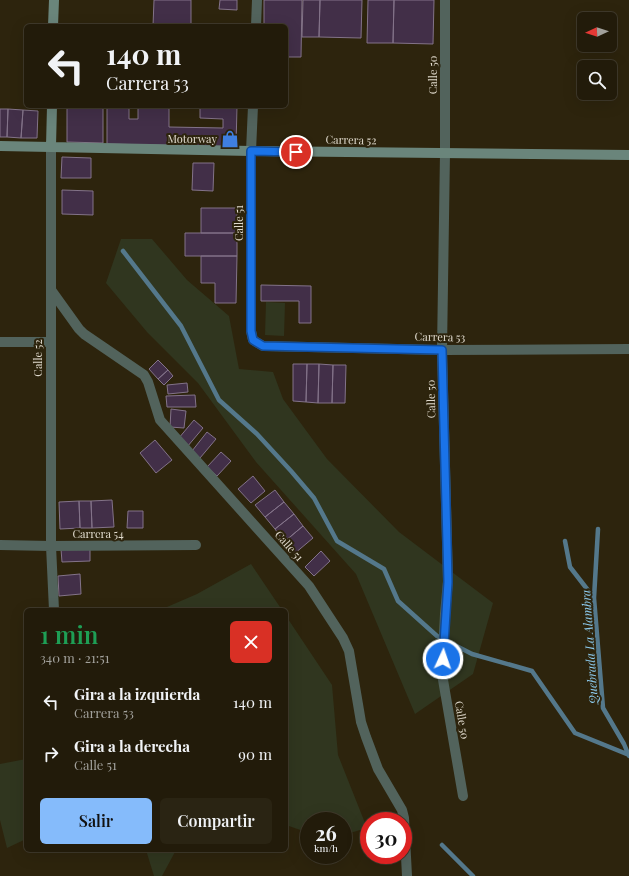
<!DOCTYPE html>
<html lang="es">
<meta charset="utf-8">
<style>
:root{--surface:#221b0a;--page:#2a2413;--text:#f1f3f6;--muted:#a2a19c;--line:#3f392b;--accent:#85bbfb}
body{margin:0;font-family:"Playfair Display",serif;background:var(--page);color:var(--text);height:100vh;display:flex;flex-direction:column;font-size:15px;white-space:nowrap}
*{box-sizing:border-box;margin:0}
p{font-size:13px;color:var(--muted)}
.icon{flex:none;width:22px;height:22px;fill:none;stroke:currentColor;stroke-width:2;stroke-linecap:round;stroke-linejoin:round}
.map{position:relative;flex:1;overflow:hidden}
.drawer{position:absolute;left:24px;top:608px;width:264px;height:244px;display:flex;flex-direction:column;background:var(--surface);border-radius:6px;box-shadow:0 4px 16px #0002,0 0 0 1px var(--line)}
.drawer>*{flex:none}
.hud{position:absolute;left:24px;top:24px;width:264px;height:84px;border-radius:6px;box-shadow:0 4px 16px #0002,0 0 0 1px var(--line);background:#221b0a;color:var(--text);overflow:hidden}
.needle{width:26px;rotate:267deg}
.fabs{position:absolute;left:577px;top:12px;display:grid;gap:8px}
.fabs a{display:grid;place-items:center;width:40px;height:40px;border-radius:6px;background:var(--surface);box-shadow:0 4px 16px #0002,0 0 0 1px var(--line);font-size:20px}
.speed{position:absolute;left:300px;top:812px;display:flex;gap:8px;font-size:20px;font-weight:700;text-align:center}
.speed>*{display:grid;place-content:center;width:52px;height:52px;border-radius:50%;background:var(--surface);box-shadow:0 4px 16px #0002,0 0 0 1px var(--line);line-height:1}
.speed small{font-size:10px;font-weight:400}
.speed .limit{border:6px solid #d22;background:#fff;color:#111}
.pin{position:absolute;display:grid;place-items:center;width:34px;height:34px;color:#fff;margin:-17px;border:2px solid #fff;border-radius:50%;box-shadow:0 1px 4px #0007}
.me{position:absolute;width:44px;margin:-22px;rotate:3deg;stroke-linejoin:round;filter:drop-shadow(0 0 3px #0008)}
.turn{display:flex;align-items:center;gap:14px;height:84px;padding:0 16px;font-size:18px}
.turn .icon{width:52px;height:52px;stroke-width:2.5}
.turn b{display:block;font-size:28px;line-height:34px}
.round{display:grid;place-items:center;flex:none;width:42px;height:42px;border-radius:6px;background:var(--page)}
.head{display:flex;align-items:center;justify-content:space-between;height:68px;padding:0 16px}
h1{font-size:24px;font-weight:600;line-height:30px;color:#1e9e55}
.action{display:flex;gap:8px;margin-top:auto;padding:8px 16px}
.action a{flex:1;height:46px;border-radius:6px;background:var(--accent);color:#111;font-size:16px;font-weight:600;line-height:46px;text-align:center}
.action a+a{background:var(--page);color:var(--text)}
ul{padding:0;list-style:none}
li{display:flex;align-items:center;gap:12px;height:52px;padding:0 16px}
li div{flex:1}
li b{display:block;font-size:15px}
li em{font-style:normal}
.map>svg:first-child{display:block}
.green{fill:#30361f}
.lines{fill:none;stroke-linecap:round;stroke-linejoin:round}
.stream{stroke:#54788b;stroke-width:4.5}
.building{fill:#422f48;stroke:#837389}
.street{stroke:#52635c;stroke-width:10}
.secondary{stroke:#6a857b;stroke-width:10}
.route-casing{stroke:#114b97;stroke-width:10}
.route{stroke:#1a73e8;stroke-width:7}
.labels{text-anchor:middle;stroke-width:4;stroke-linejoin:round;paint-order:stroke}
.street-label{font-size:11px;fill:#e0dacd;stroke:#2d240d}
.poi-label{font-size:11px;fill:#e0dacd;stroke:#2d240d;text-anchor:end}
.water-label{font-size:12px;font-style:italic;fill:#8ccaed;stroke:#2d240d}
</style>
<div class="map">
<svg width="629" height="876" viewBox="0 0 629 876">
<rect width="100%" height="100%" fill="#2d240d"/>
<path class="green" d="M121,239H152L187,280L229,316L239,369L273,372L283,399L327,459L399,532L493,603L473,674L415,714L356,574L256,462L198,383L147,332L106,283Z
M266,302L285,303L284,336L265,335Z
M251,564L282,610H160L197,594Z
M286,616L332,685L338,755L367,828L343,835V821H309V833L286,825Z
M26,759V839L7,848L0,820V764Z
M146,850H176L162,876H154Z"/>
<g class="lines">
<path class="stream" d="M123,251L181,326L219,400L257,434L291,471L314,498L337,541L384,569L398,601L437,636L472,654L532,671L575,733L629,755
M598,529L594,598L603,708L624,744L629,756
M565,541L570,567L594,598
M442,845L473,876"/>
</g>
<path class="building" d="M154,0H191V26H153Z
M220,0H237V10L219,9Z
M264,0H302L301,57H286V26H264Z
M303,0H320L319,37H302Z
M320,0H362L361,38L319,37Z
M368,0H394L393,43H367Z
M394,0H434L433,44L393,43Z
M67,106H103V143L67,142Z
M107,106H129V119H138V106H169V127L223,128V119L200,118V106H237L236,147L107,144Z
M0,109H8L7,137H0Z
M8,109L23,110L21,138L7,137Z
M23,110L38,111L37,138H21Z
M62,157L91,158V178H61Z
M193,163H214L213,191L192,190Z
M62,190L93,191V215L62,214Z
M201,208H237V233H201Z
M185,233H237V256H185Z
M201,256H237L236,303H215V283H201Z
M261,285L311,286V323H299V301H261Z
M158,360L168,370L158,379L149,369Z
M293,364H307L306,402L293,401Z
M307,364H319L318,403L306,402Z
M319,364L333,365L332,403H318Z
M333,365H346L345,403H332Z
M168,370L173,376L164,385L158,379Z
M187,383L188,392L168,394L167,385Z
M195,395L196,407H167L166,396Z
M171,409L186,411L184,428L170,427Z
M194,420L203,428L187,447L178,439Z
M207,432L216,439L200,458L192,451Z
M155,440L172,460L156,473L140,453Z
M221,452L231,461L217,476L207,467Z
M253,476L265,491L251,503L238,489Z
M275,490L284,502L265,517L255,505Z
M112,500L114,527L92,528L91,501Z
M79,501H91L92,528H80Z
M79,501L80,528L60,529L59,502Z
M284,502L294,514L275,529L265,517Z
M128,511H143V528H127Z
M294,514L303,526L284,542L275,529Z
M303,526L313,538L294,554L284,542Z
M90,548V561L62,562L61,549Z
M321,551L330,561L314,576L305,567Z
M80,574L81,594L59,596L58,576Z"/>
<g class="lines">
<path class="street" d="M445,0V153L442,350L448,581L445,614L442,674L463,796
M256,26L257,0
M253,106L251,151V331L253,340L263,346L442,350L629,349
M51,146V546L54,610
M51,290L79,329L84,334L144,375L148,382L160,420L309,586L343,638L349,651L361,722L366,737L378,769L402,810L404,818L407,876
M0,342H50
M0,545L51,546L196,545"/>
<path class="secondary" d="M53,26L54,0
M0,146L251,151L629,155
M51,146L52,106"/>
</g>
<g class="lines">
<g class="route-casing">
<path id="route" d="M296,152L251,151V331L253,340L263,346L442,350L448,582L443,659"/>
</g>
<use href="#route" class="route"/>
</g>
<defs>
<g id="shop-bare" transform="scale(1.38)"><path d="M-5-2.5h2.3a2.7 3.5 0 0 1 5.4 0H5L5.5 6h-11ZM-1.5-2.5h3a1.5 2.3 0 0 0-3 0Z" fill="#3f7fe0" stroke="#2d240d" stroke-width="2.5" paint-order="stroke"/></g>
</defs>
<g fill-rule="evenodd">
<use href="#shop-bare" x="230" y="139"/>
</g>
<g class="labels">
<g class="street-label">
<text transform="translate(433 75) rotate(-90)" y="4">Calle 50</text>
<text transform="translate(351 140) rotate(1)" y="4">Carrera 52</text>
<text transform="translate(239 223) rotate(-90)" y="4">Calle 51</text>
<text transform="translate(440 337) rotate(1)" y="4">Carrera 53</text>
<text transform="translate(38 358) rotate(-90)" y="4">Calle 52</text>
<text transform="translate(431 399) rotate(-91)" y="4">Calle 50</text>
<text x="98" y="538">Carrera 54</text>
<text transform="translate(289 546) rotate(48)" y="4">Calle 51</text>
<text transform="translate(462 720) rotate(80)" y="4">Calle 50</text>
</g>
<g class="poi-label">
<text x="217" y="143">Motorway</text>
</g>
<g class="water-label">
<text transform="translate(590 647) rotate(-94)" y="4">Quebrada La Alambra</text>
</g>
</g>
</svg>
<div class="fabs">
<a><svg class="needle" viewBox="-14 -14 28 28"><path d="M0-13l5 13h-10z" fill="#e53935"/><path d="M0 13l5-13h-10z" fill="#a2a19c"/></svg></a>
<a><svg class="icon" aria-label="search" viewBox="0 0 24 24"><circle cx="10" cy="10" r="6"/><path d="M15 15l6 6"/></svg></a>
</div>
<div class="speed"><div>26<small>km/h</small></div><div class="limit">30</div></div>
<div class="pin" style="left:296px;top:152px;background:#d93025"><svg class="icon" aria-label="arrive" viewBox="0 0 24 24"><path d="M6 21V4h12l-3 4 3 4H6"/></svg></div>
<svg class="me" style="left:443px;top:659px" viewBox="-20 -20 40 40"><circle r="17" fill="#1a73e8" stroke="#fff" stroke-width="3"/><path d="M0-11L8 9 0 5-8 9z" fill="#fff"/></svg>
<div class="hud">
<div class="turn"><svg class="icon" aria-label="left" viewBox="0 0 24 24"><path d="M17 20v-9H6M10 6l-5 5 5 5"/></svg><div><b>140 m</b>Carrera 53</div></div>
</div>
<section class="drawer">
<div class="head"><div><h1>1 min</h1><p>340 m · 21:51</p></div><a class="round" style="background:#d93025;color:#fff"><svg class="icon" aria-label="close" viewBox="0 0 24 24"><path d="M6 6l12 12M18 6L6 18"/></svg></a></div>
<ul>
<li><svg class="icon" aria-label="left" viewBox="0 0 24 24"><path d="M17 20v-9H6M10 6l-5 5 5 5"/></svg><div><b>Gira a la izquierda</b><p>Carrera 53</p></div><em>140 m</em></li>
<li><svg class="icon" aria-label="right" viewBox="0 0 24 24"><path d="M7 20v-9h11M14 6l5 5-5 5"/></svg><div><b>Gira a la derecha</b><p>Calle 51</p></div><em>90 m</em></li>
</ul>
<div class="action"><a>Salir</a><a>Compartir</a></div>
</section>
</div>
